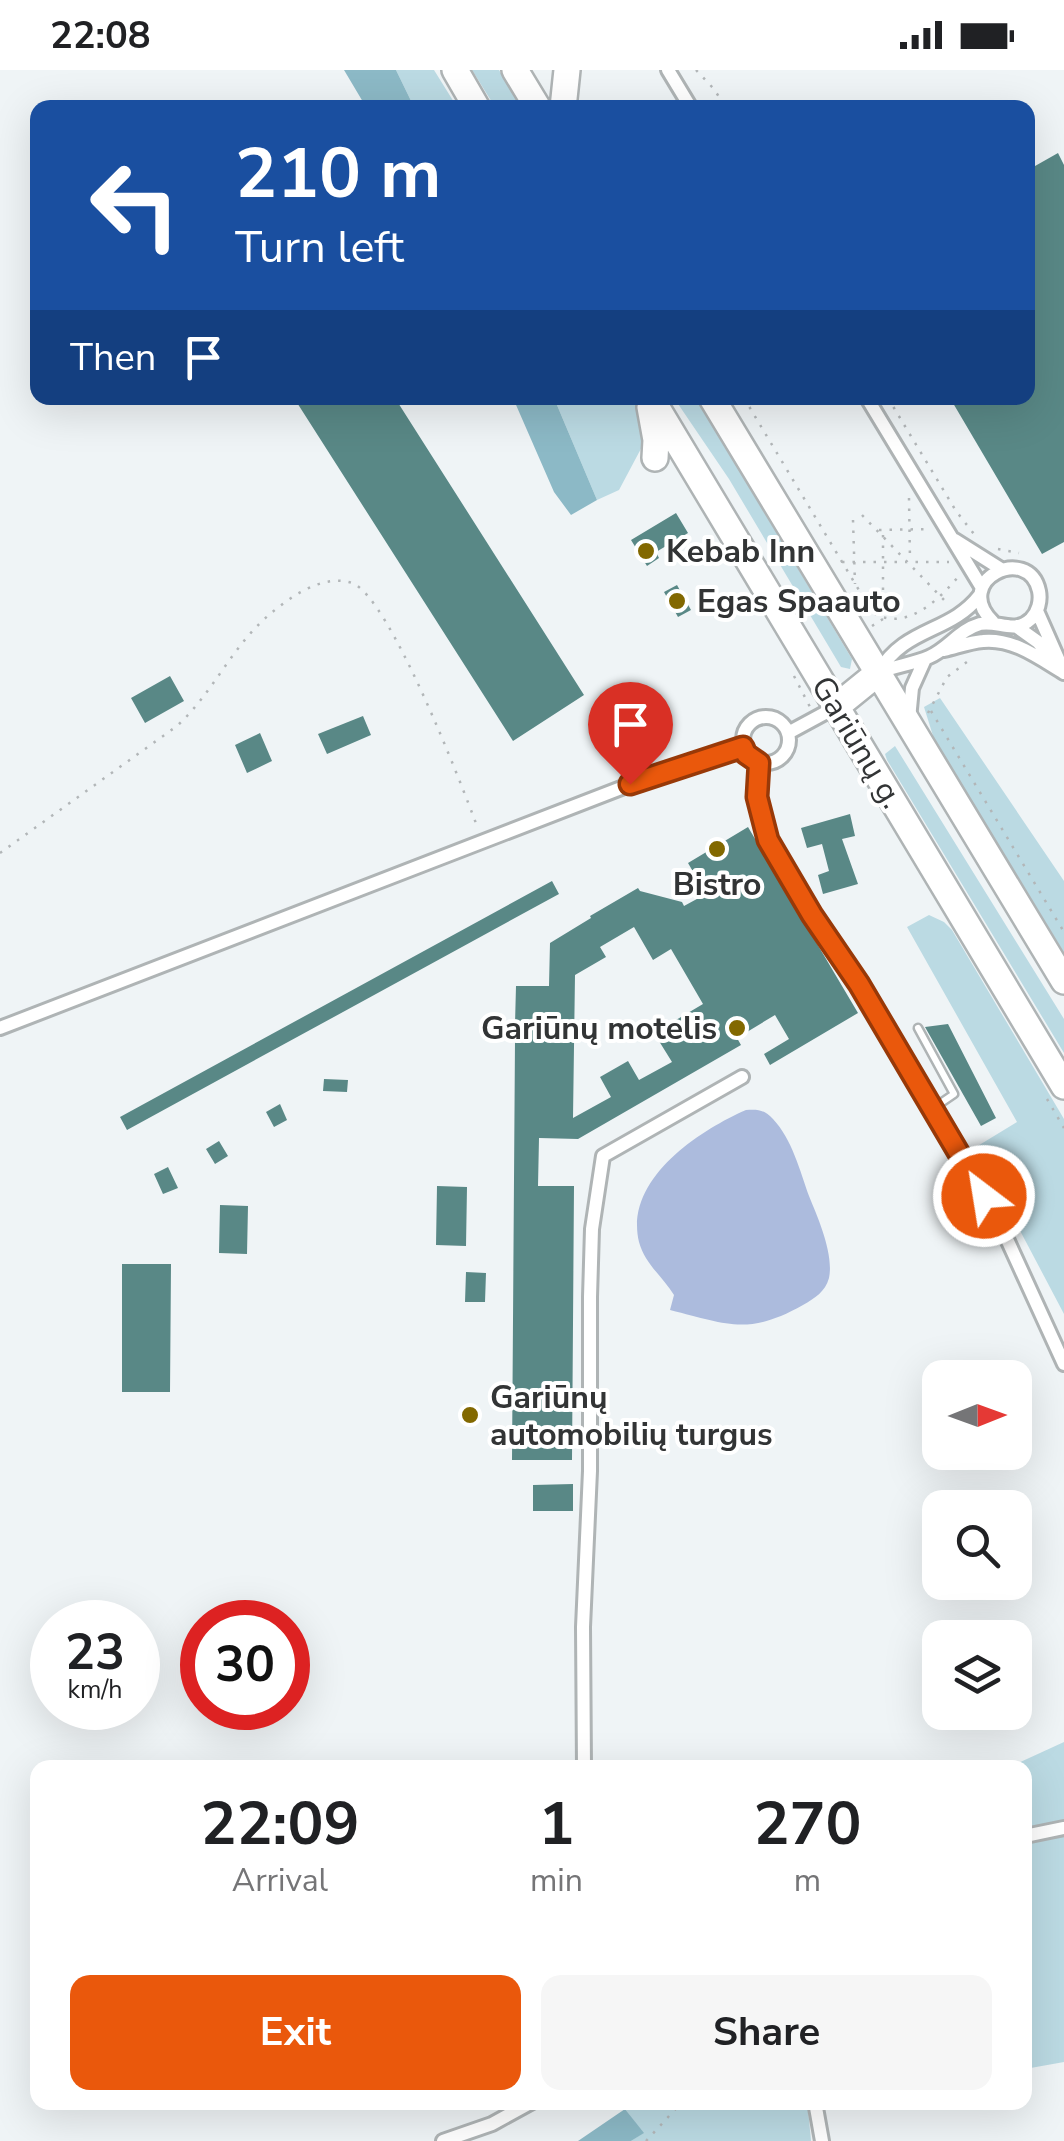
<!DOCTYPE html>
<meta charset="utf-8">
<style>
:root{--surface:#fff;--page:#f6f6f6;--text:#202124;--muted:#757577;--accent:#ea580c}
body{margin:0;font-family:"Nunito Sans",sans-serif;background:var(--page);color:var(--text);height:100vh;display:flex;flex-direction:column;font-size:38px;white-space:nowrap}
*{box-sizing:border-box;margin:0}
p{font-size:32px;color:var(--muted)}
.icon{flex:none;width:55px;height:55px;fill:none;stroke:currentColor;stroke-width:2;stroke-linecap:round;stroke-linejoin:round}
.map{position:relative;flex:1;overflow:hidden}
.side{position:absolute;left:30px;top:1690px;width:1002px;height:350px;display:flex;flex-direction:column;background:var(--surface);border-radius:20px;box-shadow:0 10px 40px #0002}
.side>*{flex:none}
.banner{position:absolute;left:30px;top:30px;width:1005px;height:305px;border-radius:20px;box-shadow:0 10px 40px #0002;background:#1a4fa0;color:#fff;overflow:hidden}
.needle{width:65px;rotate:89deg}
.fabs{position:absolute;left:922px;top:1290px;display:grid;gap:20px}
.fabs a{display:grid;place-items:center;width:110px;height:110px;border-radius:20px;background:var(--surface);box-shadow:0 10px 40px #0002;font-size:50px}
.speed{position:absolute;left:30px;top:1530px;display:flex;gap:20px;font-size:50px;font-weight:700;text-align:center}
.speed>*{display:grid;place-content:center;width:130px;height:130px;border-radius:50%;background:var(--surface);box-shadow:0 10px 40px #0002;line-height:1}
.speed small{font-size:25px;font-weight:400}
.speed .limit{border:15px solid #d22;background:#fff;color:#111}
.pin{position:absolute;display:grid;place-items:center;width:85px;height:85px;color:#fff;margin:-102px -42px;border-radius:50% 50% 50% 0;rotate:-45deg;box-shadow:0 0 10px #0007}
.pin .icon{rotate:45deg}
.me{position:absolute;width:110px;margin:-55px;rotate:329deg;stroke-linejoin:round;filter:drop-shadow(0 0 8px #0008)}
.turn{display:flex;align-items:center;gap:35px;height:210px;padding:0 40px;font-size:45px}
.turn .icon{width:130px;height:130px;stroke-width:2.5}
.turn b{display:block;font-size:70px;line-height:85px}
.then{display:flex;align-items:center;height:95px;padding:0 40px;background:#0003;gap:20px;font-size:38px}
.eta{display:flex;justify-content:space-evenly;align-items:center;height:170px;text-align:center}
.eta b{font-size:60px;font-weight:700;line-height:70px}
.primary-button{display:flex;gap:20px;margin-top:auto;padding:20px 40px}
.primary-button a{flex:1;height:115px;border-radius:20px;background:var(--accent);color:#fff;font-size:40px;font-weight:700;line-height:115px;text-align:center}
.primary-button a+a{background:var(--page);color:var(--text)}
.status{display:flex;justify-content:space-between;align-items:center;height:70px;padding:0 50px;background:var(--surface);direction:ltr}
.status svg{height:28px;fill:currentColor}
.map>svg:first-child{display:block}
.green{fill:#bbdae3}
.forest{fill:#8cb9c6}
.water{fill:#acbbdd}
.building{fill:#598886;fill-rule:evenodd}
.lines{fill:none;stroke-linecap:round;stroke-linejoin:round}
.lane-casing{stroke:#afb4b5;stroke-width:11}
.street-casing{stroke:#afb4b5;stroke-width:18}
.highway-casing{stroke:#afb4b5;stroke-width:30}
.path{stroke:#b2b6b8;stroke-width:2.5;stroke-dasharray:2.5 8;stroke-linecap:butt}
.lane{stroke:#fff;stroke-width:6}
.street{stroke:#fff;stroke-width:12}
.highway{stroke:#fff;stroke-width:25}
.route-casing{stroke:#983908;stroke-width:25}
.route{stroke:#ea580c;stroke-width:18}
.poi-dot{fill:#826800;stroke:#fff;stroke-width:4}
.labels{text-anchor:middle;stroke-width:8;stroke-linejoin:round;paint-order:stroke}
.poi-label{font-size:32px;font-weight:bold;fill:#323435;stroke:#fff;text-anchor:start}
.street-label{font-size:32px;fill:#323435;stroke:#fff}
</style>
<div class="status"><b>22:08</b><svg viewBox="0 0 49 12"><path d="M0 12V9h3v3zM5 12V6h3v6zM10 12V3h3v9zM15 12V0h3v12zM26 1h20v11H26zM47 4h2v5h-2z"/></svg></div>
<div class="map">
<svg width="1064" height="2071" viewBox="0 0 1064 2071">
<rect width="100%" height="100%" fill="#eff4f6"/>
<path class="green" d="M396,0H434L457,37H414Z
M472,0H499L522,37H495Z
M554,328H632L643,346L644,373L619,420L597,430Z
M674,328H696L849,584L852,589L850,599L841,597L729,409Z
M940,628L1064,811V883L934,669L924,637Z
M895,676L1064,949V983L887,690L885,684Z
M929,845L944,852L952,860L1064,1049V1244L976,1077L1017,1052L907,857Z
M1064,1672V1992L1025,1999V1698H1007Z
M628,2032L840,2033L808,2039L811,2071H631L643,2063L625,2039Z"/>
<path class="forest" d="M344,0H396L414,37H366Z
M513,328H554L597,430L571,445L554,422Z
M625,2039L644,2063L631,2071H578Z"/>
<path class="water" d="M746,1040C758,1039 765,1040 773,1049C792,1069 800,1101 809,1126C818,1148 834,1184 829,1208C825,1222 815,1228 803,1235C748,1266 727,1254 670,1240L674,1225C663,1207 645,1194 639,1172C624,1110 698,1061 746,1040Z"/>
<path class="building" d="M1058,83L1064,95V472L1042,484L950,328H1028V100Z
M294,328H395L584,625L513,671Z
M676,443L688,463L656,482L659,488L647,496L631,470Z
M677,515L691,540L678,547L664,522Z
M170,606L184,631L145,653L131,628Z
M363,646L371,665L327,684L318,664Z
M260,663L272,691L247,703L235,675Z
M850,744L855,766L842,769L858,814L823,824L818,805L829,801L822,774L807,778L801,758Z
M748,757L858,943L770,995L764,984L789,969L775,945L737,968L741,975L578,1069L539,1068L538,1116H574L572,1390H512L515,970H484V954H515L516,916H549L550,873L591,848L590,846L638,818L640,821L682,832L684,836L706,824L688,793ZM634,857L653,890L671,879L703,934L654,963L672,992L639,1010L628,991L600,1007L611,1027L573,1048L575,905L606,887L600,877Z
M552,811L559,824L127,1060L120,1047Z
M948,954L996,1048L981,1056L925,957Z
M324,1009L348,1010L347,1022L323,1021Z
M280,1034L287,1050L274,1057L266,1042Z
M219,1071L228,1086L215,1094L206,1079Z
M168,1097L178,1118L163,1124L154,1104Z
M437,1116L467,1117L466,1176L436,1175Z
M220,1135L248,1136L247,1184L219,1183Z
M122,1194H171L170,1322H122Z
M466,1202L486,1203L485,1232H465Z
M573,1414V1441H533V1415Z"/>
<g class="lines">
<g class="lane-casing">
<path id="lane" d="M918,958L954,1024L932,1039"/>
</g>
<g class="street-casing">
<path id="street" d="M668,0L691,38
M867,328L982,518
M955,470L1001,499
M1037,541L1064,602
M1017,557L1038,572L1055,592
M944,580C957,577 970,572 983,571C1013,568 1039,588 1064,603
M878,603C894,596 913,594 929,587C948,579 959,560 980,554C998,550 1014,565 1031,549C1038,542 1041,531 1039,521C1029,473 950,510 993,552
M878,603C905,556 950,564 980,525
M743 670a23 23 0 1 1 46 0a23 23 0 1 1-46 0Z
M909,649L912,618L925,589
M788,663L836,637
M759,693L757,727L768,771L812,845L859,914L1001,1156L1064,1294
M0,958L660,703L743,677
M584,1698L583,1557L590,1401V1227L592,1159L603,1086L742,1007
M1025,1766L1064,1758
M815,2032L822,2071
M443,2071L492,2054L532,2032"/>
</g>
<g class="highway-casing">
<path id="highway" d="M455,0L477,38
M515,0L538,38
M563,38L567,0
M651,328L1064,1016
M712,328L1064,911
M650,337L656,370L655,388
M836,637L878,603"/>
</g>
<path class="path" d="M696,0L714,19L726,38
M744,328L872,542C904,563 938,531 958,507
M888,328L956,441L974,464
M909,428L910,490
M862,445L946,532
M853,450L855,514
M879,460L931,459
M998,479L1019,483
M842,492H949
M872,556L883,549V465
M794,606L810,637
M931,641L1064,862
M928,643L947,607L971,589
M0,783L177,656C213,623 232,576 270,544C290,527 324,503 352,513C389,526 461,713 477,756
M1047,1029L1064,1058
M646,2071L682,2032"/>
<use href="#lane" class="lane"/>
<use href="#street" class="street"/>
<use href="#highway" class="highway"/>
</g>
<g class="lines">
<g class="route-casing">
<path id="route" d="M630,714L743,677L746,684L759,693L757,727L768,770L812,845L859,914L984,1126"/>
</g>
<use href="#route" class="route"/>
</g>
<g class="poi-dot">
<circle cx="646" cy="481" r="10"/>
<circle cx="677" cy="531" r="10"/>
<circle cx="717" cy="779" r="10"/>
<circle cx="737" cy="958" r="10"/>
<circle cx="470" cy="1345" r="10"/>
</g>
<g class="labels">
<g class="poi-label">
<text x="666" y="492">Kebab Inn</text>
<text x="697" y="542">Egas Spaauto</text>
<text x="717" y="825" text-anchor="middle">Bistro</text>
<text x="717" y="969" text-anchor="end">Gariūnų motelis</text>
<text x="490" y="1338">Gariūnų<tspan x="490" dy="37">automobilių turgus</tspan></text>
</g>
<g class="street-label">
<text transform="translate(858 672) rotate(59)" y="11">Gariūnų g.</text>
</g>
</g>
</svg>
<div class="fabs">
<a><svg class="needle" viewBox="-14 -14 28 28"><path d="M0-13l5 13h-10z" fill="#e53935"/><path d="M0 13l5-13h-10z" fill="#757577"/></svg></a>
<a><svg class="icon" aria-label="search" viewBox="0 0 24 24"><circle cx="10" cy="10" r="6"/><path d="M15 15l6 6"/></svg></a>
<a><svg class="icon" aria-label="layers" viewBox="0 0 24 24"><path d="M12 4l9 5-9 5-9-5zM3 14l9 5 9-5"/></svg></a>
</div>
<div class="speed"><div>23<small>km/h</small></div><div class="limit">30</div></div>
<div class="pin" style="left:630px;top:714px;background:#d93025"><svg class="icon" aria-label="arrive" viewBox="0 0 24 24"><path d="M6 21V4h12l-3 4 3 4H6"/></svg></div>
<svg class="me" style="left:984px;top:1126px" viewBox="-20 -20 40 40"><circle r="17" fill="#ea580c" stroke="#fff" stroke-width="3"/><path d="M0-11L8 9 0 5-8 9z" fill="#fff"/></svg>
<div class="banner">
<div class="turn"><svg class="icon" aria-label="left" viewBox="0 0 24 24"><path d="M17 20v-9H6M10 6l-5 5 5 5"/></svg><div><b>210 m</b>Turn left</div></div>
<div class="then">Then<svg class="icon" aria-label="arrive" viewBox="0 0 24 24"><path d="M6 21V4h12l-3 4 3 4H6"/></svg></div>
</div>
<section class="side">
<div class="eta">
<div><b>22:09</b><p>Arrival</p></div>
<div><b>1</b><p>min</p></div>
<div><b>270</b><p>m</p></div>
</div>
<div class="primary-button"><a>Exit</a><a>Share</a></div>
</section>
</div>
